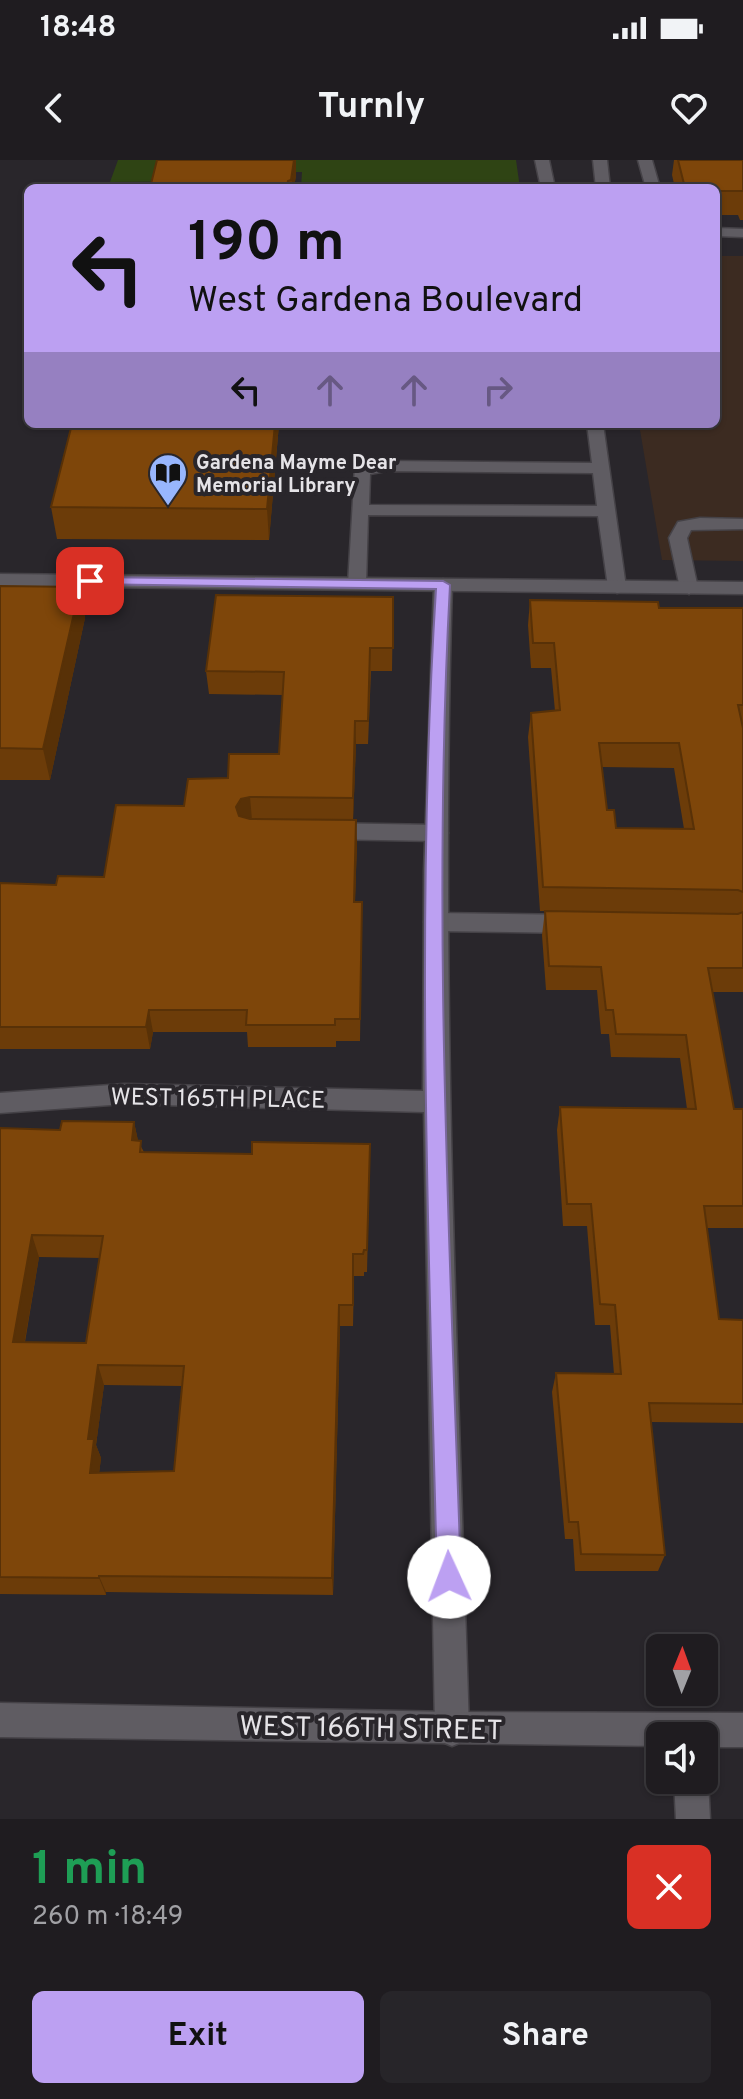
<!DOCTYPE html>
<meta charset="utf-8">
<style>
:root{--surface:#1f1c20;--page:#272529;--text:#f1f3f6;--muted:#a1a1a5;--line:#3c3a3e;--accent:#bca0f2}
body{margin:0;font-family:Overpass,sans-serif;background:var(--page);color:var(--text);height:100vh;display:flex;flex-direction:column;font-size:30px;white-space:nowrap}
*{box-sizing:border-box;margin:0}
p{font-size:26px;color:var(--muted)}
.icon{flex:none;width:44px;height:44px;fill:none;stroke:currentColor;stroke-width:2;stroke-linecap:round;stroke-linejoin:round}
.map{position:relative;height:1659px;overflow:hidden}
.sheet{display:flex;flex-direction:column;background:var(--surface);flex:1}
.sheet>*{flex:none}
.top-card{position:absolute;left:24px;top:24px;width:696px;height:244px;border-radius:12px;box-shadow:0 2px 6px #0004,0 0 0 2px var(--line);background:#bca0f2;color:#111;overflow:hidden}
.needle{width:52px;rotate:1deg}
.fabs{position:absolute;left:646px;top:1474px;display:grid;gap:16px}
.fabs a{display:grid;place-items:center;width:72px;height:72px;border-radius:12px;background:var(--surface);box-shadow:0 2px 6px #0004,0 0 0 2px var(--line);font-size:40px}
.pin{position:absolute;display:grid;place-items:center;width:68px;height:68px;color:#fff;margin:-34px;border-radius:16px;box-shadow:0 4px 12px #0006}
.me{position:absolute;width:88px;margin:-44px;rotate:358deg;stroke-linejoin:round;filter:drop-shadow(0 0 6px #0008)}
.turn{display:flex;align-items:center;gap:28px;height:168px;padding:0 32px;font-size:36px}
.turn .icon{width:104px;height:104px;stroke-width:2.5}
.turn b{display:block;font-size:56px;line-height:68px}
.lanes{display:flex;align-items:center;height:76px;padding:0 32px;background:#0003;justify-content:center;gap:40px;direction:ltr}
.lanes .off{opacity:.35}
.round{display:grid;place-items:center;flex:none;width:84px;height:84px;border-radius:12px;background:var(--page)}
.head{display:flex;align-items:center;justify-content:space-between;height:136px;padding:0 32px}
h1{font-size:48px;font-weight:700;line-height:60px;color:#1e9e55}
.button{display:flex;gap:16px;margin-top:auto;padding:16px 32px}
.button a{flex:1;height:92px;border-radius:12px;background:var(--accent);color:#111;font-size:32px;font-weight:700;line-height:92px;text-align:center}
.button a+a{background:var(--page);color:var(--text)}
.status{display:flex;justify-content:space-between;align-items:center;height:56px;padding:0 40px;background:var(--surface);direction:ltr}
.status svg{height:22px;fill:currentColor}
header{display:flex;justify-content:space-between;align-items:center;height:104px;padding:0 32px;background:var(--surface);font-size:36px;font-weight:700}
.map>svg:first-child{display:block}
.education{fill:#3c2b21}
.green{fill:#2f4414}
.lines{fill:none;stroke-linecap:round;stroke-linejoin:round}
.lane-casing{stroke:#454247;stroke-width:3}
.street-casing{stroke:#454247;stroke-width:3}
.secondary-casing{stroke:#454247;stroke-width:3}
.lane{fill:#5f5c62;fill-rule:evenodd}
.street{fill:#5f5c62;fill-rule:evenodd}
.secondary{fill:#5f5c62;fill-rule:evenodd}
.wall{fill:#6c3c09;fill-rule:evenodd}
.shaded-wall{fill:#583107}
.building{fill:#7e460a;stroke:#583107;stroke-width:2;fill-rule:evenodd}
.route{fill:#bca0f2;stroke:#7a689d;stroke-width:2}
.labels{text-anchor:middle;stroke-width:8;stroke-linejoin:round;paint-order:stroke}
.far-poi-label{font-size:20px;font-weight:bold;fill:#e5e3e7;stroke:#29262b;text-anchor:start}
.street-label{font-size:24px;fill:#e5e3e7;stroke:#29262b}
.near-street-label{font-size:28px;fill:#e5e3e7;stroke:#29262b}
</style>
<div class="status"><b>18:48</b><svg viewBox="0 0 49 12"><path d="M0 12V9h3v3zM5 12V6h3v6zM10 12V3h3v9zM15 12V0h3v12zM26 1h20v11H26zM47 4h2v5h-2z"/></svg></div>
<header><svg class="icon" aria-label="back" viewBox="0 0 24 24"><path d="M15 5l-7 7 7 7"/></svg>Turnly<svg class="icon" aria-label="heart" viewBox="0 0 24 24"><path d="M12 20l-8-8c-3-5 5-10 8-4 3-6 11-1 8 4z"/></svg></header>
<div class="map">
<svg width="743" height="1659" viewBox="0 0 743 1659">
<rect width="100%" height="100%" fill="#29262b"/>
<path class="education" d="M716,96H743V401L662,400L639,264H716Z"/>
<path class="green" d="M118,0H516L520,28H301L302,12H242L238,21L110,22Z"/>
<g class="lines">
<g class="lane-casing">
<path id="lane" d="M535,0H549L555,28H541Z
M593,0H607L610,28H596Z
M638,0H652L660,28H646Z
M716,68L743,69V77L716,76Z
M587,264H603L626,427L624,431L617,433L608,427L598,356L368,355L366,424L364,428H350L348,424L355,306L386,301L592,303ZM386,311L593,313L597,346L369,345L370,314Z
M700,358L743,359V369L691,370L687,378L698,428L689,434L680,428L669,378L678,362Z
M323,663L437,665L445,667L448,673L445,679L437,681L323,679L315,677L312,671L315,665Z
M436,753L574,755L582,758L586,764L582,770L574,773L436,771L428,768L424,762L428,756Z
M704,1610L708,1620L710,1659H676L674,1620H704Z"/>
</g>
<g class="street-casing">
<path id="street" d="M443,419L452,425C440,807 457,1187 469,1569L464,1581L452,1586L440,1581L435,1569L424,952L124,944L0,953V933L124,924L423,931L424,711L434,425Z"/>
</g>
<g class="secondary-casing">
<path id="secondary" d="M0,414L743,422V434L0,426Z
M0,1543L452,1552L743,1553V1587H704V1576H660V1586L0,1577Z"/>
</g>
<use href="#lane" class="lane"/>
<use href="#street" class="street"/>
<use href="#secondary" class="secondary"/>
</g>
<path class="wall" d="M674,0H743V60H740L738,55H716V28H675L672,15Z
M296,15L294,28H150Z
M72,264H279L269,380L57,379L51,347Z
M460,264H545V268L460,267Z
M0,426L80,427L85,458L50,620H0Z
M393,437L392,511H371L368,584H356L353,660L357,683L355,742H362L360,881H336V887H248L247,872H153L150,889H0V723L56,725L104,717L184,646L228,618L279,594L283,535L209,534L206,511Z
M530,440L659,448H743V832H712L734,949H743V1068H707L719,1159L743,1160V1263L651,1262L665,1395L658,1411H575L573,1379H565L552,1232L556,1213L614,1214L610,1165H595L587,1066H563L557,970L560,947L687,949L680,898L611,897L609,874H601L597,830H546L542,775L545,751H540L528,577L531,553L555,551L551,508H531L528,465ZM602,607L674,608L684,669L616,668L607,650Z
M134,962L138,981L144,992L252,994L370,984L367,1112H364V1116H354L353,1166H340L333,1435L106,1432V1435L0,1434V968L60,970ZM39,1097L100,1098L86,1183L25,1182ZM104,1225L182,1226L174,1311L99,1313L101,1298L96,1285Z"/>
<path class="shaded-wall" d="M294,0H296V15L294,28H291Z
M275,264H279L269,380L267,349Z
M80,427L85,458L50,620L43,589Z
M355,561L356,584L353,661V638Z
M250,637L252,660L238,670L236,647L241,639Z
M356,660L357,683L354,764V742Z
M149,850L153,872L150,889L146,867Z
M134,962L139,985L132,980Z
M32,1075L39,1097L21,1203L13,1182Z
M339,1145L340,1166L333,1435L332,1418Z
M98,1205L104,1225L96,1285L101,1298L97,1332L90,1313L88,1279Z
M99,1416L106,1432V1435L99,1418Z"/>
<path class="building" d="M157,0H294L291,20L288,21L287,28H150Z
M678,0H743V32V31H716V28H685Z
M645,26V28H497Z
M72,264H275L267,349L51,347Z
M0,426L80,427L43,589L0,588Z
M216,435L393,437V488H370L368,561H355L353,638L250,637L241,639L236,647L239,656L250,659L356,660L354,742H362L360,859H335V865H246L247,850H149L146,867H0V723L56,725L58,716L104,717L116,645L184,646L188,619L228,618L229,594H279L284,512L206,511Z
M530,440L658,442L659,448H743V545H738L743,568V732L738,730L543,727L531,553L560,550L554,483H533ZM599,583H679L694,669L616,668L614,650H607Z
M545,751L738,754L743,752V808H708L734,949H743V1046H704L719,1159L743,1160V1244L649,1243L665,1395L581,1394L578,1362H569L556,1213L621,1214L615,1145L600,1144L591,1044H567L560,947L696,949L686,875L616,874L613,850H606L601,807L549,806Z
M62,961L134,962L132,980L141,981L140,992L252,994V982L370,984L367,1090H364L363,1094H353V1145H339L332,1418L99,1416V1418L0,1417V968L60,970ZM32,1075L103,1076L86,1183L13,1182ZM98,1205L184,1206L174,1311L90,1313L94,1279H88Z"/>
<path class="route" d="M90,417L443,421L450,425C432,755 450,1087 461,1417L457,1426L449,1429L441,1426L437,1417C429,1089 415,758 436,429L85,424L83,421Z"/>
<defs>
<g id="library-pin" transform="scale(2)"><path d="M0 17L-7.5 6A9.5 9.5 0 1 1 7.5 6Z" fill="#98b6fd" stroke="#29262b"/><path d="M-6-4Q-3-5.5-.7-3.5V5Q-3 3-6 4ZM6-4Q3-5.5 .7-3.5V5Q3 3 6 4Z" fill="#111"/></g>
</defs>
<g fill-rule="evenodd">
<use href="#library-pin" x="168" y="313"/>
</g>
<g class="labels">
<g class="far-poi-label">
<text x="196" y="309">Gardena Mayme Dear<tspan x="196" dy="23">Memorial Library</tspan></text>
</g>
<g class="street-label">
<text transform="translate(218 938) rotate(1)" y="8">WEST 165TH PLACE</text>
</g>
<g class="near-street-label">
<text transform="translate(371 1567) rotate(1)" y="10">WEST 166TH STREET</text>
</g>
</g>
</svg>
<div class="fabs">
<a><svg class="needle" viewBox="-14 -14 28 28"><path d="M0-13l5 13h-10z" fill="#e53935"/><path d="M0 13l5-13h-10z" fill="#a1a1a5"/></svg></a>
<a><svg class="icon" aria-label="sound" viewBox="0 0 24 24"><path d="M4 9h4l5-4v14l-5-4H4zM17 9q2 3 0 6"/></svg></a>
</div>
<div class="pin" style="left:90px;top:421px;background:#d93025"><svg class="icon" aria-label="arrive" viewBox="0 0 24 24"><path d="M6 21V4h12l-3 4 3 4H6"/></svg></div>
<svg class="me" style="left:449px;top:1417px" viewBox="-20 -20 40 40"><circle r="19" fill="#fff"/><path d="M0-13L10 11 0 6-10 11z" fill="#bca0f2"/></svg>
<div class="top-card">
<div class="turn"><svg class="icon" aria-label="left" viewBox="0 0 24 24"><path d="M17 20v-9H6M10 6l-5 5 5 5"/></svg><div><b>190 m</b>West Gardena Boulevard</div></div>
<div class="lanes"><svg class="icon" aria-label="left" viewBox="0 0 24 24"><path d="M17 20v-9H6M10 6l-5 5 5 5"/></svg><svg class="icon off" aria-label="ahead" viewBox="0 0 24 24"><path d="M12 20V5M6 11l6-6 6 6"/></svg><svg class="icon off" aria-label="ahead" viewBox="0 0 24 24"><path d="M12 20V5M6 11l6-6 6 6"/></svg><svg class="icon off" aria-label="right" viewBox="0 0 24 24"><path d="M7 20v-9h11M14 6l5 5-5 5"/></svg></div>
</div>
</div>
<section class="sheet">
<div class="head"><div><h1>1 min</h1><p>260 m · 18:49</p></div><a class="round" style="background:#d93025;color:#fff"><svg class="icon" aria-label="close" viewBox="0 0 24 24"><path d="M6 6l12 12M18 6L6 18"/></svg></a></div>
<div class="button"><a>Exit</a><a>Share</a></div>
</section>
